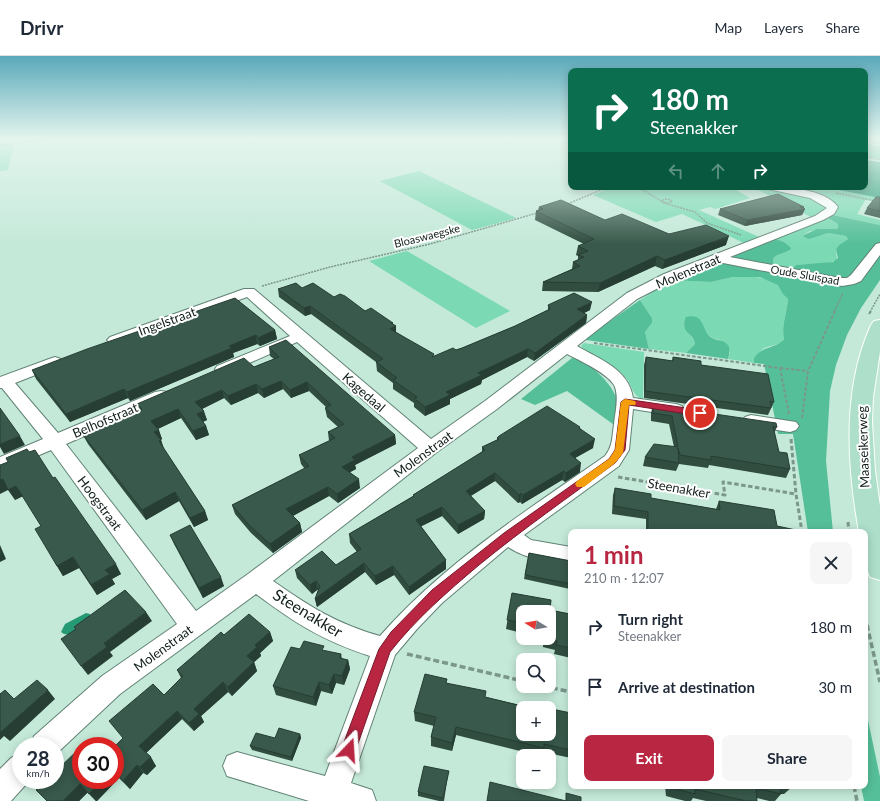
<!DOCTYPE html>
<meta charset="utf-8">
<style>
:root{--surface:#fff;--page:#f6f6f7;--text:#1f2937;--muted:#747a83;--line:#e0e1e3;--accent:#b82642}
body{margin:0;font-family:Lato,sans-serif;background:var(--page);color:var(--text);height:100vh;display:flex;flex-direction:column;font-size:15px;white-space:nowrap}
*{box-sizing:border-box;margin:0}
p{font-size:13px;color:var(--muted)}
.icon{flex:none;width:22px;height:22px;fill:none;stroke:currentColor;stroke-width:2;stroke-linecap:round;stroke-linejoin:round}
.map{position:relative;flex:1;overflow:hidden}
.drawer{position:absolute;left:568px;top:473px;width:300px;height:260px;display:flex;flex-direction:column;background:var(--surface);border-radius:8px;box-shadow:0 2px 10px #0003}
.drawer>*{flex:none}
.banner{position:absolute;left:568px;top:12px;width:300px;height:122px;border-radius:8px;box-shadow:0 2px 10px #0003;background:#0b6e4f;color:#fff;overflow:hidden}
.needle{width:26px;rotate:281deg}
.fabs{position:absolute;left:516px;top:549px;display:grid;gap:8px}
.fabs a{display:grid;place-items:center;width:40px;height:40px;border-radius:8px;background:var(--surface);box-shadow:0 2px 10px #0003;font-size:20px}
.speed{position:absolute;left:12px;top:681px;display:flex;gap:8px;font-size:20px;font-weight:700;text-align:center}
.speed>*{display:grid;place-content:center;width:52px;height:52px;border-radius:50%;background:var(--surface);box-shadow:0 2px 10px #0003;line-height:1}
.speed small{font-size:10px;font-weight:400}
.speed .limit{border:6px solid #d22;background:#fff;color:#111}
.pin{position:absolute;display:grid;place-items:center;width:34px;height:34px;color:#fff;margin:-17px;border:2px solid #fff;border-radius:50%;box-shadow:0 1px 4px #0007}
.me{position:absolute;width:44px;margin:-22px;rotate:20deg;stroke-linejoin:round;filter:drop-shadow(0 0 3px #0008)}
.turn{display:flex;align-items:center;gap:14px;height:84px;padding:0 16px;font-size:18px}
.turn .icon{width:52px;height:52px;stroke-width:2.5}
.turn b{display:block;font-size:28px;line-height:34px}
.lanes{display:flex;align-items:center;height:38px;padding:0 16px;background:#0003;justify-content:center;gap:20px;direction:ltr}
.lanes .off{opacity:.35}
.round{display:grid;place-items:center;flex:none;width:42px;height:42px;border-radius:8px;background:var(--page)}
.headline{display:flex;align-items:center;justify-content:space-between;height:68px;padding:0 16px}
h1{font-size:24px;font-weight:700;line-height:30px;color:var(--accent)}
.button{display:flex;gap:8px;margin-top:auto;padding:8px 16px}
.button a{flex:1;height:46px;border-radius:8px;background:var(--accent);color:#fff;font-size:16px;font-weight:700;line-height:46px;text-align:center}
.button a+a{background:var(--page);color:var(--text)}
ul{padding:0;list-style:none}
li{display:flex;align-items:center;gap:12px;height:60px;padding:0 16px}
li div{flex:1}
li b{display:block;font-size:15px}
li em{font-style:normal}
header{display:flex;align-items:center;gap:24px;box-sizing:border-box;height:56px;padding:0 20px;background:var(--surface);border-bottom:1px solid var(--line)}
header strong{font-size:19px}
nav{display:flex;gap:22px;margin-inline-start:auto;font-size:14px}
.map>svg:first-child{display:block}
.green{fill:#7bd9b4}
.forest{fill:#55bf99}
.water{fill:#269975}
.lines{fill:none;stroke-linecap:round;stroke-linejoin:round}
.street-casing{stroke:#618375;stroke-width:2}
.primary-casing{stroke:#fff;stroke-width:2}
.highway-casing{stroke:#fff;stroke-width:2}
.path-far3{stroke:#7b968b;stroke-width:1.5;stroke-dasharray:2 1;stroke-linecap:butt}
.path-far2{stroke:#7b968b;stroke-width:2;stroke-dasharray:3.5 2;stroke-linecap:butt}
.path-far1{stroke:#7b968b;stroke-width:3;stroke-dasharray:4.5 2.5;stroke-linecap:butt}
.path{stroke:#7b968b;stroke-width:3.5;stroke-dasharray:6 3;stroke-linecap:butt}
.street{fill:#fff;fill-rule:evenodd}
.primary{fill:#addfcb;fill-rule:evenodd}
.highway{fill:#76caa9;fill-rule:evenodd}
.wall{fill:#304d40}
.shaded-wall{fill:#273e34}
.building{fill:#38594b;stroke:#273e34}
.route{fill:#b82642;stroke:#78192b}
.slow{fill:#f59e0b}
.labels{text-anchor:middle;stroke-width:4;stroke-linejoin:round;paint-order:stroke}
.far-street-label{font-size:11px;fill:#111f1a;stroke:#fff}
.street-label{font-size:13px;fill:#111f1a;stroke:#fff}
.near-street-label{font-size:16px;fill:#111f1a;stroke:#fff}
</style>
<header>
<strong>Drivr</strong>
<nav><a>Map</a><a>Layers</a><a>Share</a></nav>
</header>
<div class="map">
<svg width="880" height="745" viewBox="0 0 880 745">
<rect width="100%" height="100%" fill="#c4e9d9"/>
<path class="green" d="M14,88L8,114L0,115V89Z
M419,115L516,162L472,174L380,125Z
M612,131H731L750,142L715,153L710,151L699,154L759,181L744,187L682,158L656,166L593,139Z
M752,131C770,131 810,140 825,150L826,154L811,161Z
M772,131H823L880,142V147L866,143L857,158L880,164V169L833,159L816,141Z
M828,162L838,168V172L836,173L810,175L802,180L809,182L828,177L846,180L848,183L839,189L836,193L837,204L825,208L797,209L799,221L778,217C767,198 776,201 790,194L784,186L776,183Z
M407,195L510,255L476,272L369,205Z
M733,221C748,221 764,219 777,228C782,231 783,239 788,243C787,257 781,270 784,282L781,287L764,292L754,302V307L728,303L730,296L720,284L712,282L707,278L700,264L684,267C685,277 694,280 695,288L686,297L649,293L645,276L652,267V262L640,244L671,224L711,226Z
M584,287L644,296L643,343C633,341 632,329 626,322C616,309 597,302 584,294L581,290Z"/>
<path class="forest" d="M865,86L880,89V104L865,101Z
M833,159L880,169V224L861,252L847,279L836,309L830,335L826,405L833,476H808L793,378H778L764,308L754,307V302C763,289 776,293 784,283C781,270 787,257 788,243L783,238L778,229L760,221H733L711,226L671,224L776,183L784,186L791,192L790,194C776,201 767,198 778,217L794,216L793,212L796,209L833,206L838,202L836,193L839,189L848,183L846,180L828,177L809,183L802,180L817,173H836L838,172V168L828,162Z
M640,244L652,262V267L645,276L649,293L586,284V282Z
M686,261C706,256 701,276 712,282C718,285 726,284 729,291C730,295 729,299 728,303L686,297L695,288C694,276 679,278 686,261Z
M572,302C588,304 615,329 617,346C618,354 617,363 617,371L567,335L535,349L521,343Z
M865,650L880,721V745H864L861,730H865Z"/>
<path class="water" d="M865,104L880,106V142L823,131H865Z
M86,557L90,558L91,561C84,567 71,585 61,576L65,568Z"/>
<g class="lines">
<g class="street-casing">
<path id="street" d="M564,83H571V87Z
M767,131C788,131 825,133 838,151L834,158L823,164L730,201L840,222H847L851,219L876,188L880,187V199L861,225L854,228L842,230L718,206L674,224L637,243L577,290C599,303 629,313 633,342L676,348L682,350L685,354L682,358L676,360L633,353L629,394L619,410L524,479L531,484L571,491V509C549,505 527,504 508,491L442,547L417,573L395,599L351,727L372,734L376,745H309L227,720L223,710L227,700L237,696L325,720L370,600C323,585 295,567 256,538L120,638L55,699V690H30L34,680L102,620L177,568L51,394L0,416V401L43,383L2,332H0V321L49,303L55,301L61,303L63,306L61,309L15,327L58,377L155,336L161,335L167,336L169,340L167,344L66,388L196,555L248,518L418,392L297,286L229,316L223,318L217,316L215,313L217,310L290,280L247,241L120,287L115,289L110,287L107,284L110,281L244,233H254L431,383L485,345L627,237L664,218L815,160L827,152L810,142L768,133ZM567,298C579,304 611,319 615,331C619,343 615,357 614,368C612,381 613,390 605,400C526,455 444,507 380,580C337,568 309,550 273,525L437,396L497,353Z
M751,359L796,366L799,370L796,374L790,376L745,369L742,365L745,361Z
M21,697V724H30L11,745H0V713L11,702Z"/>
</g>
<g class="primary-casing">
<path id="primary" d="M880,264V296L873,341L872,366L875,415L880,450V524L870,521L865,507V476H859C847,409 842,333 871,269L874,265Z"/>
</g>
<g class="highway-casing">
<path id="highway" d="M865,83H880V89L865,86Z"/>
</g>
<path class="path-far3" d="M0,89L46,83
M865,101L880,104
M634,131L645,135L664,147L695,156L707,167L741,179
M836,137L880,146
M665,143L671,144L672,146L666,147L661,145Z
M565,149L608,131
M262,230L330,211L430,188L537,157
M834,256L843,237
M870,256L880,238"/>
<path class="path-far2" d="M869,258L871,255
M594,287L780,312L789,358
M780,312L808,315
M802,362L808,315L835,255"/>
<path class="path-far1" d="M791,383L796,438L802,476
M618,421L725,439L723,426L796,438
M848,466L849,476"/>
<path class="path" d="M865,560L880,626
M407,598L523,625
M543,630L571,636
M854,730L857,745"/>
<use href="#street" class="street"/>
<use href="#primary" class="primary"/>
<use href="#highway" class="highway"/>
</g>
<path class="wall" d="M880,141V162L864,158L867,152Z
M539,151L605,164L669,178L726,189L662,213L655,210L598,236L542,235L543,226L572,213L573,206L578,204V200L576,199L578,190L584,188L535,164L536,155L538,154Z
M720,153H805L802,159L745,170L718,159Z
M302,232L334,241L393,267V269L396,270V276L434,300L462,292L515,270L548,254V249L590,254L584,257L587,259L586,267L534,305L527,301L482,324L481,328L450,343V348L425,360L414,351V347L393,333V327L377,315L376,306L311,258L305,260L279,241L278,233Z
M275,274L277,283L260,290L257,288L233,297L234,301L130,345L128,342L70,366L36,323L32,314Z
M269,291L395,379L396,388L355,409L356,413L350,416L360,432L338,447L329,440L293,460L300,467L302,476L273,497L251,477L235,458L232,449L305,413L301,408L299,399L329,385L328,376L338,371L327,361L325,352L326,351L309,335L291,342L283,333L264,342L258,337L231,349L224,342L202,353L207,364L203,366L206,370L209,379L196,384L181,362L158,373L162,383L161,384L164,393L205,455L208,464L194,471L179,445L146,464L88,388L83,379L140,354L137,348L254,311L274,303L270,300Z
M646,301L672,305L673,301L701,309L774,346L768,359L644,342V309Z
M653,349L777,371L774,377L779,396L790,413L786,422L709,409L708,412L679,408L676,415L643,410L645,401L674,391L669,368L651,365V357Z
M580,371V372L593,392L575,402L580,416L565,426L562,424L522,448L520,446L518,447L495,425L471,440L485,455L484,463L458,478L442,460L421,470L446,504V513L409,539L394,519L376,529L365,516L317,551L315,543L318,534H317L312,538L297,522L295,514L336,509L357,496L350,487L349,478L413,440V439L482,396V391L497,384V382Z
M29,396L53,422L121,518L112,523L115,528L97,539L79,512L63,520L57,510L41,470L23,440L15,444Z
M615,432L651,442L716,453L719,445L777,470L796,476H646V463L612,458L613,439Z
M170,479L224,530L203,542L174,488Z
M529,497L571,505V529L570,533L524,523Z
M512,537L551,544L550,554L570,558L569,561L571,562V602L554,598L555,594L543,591V585L528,582H549V556H523V581L517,580L518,576L506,573Z
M270,576L273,585L260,597L261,600L254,606L257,615L232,640L228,636L201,660L204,666L194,675L182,663L146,697L156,710L147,719L143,717L130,733L119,722L97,745H96L88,736L79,745H47L81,724L123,683L164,639L181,622L177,614L224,579Z
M300,593L325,595L341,598L342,603L348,604L350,613L344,629L336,627L332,638L321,635L316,650L276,639L273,630Z
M447,627L485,641L571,661V702L543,696L542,700H540L456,679L452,695L431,690V681L434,670L415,665L414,656Z
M300,678L301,682L292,705L252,694L250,690L275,682Z
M448,719L444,745H439L418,740V736Z
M665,730H792V731L784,738H781L775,745H769L757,742V745H706L693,742L691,745H685L666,740Z"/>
<path class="shaded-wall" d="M800,151H804L803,154L805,153L802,159L745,170L747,164Z
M729,180L726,189L662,213L665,204Z
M657,200L655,210L598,236L600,227Z
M592,246L590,254L576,261L577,253Z
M310,250L311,258L305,260L304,252Z
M587,259L586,267L534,305L535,297Z
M391,267H393V271L396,270V278L390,273Z
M275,274L277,283L260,290L258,282Z
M256,279L257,288L233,297L234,301L130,345L127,336L229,290Z
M528,293L527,301L482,324L481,328L450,343V348L425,360V351L446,336L478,317Z
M281,325L283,333L264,342L262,333Z
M307,326L309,335L291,342L290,334Z
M256,328L258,337L231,349L228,340Z
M124,333L128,342L70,366L66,358Z
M222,334L224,342L198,355L195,346Z
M178,353L181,362L155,374L151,365Z
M204,355L207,364L200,367L197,358Z
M206,370L209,379L196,384L193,375Z
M159,374L162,383L157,385L154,376Z
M395,379L396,388L355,409L356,413L343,420L342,411L352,401Z
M20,380L25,389L4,398L0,391V388Z
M595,383L593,392L568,406L570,398Z
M161,384L164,393L159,385Z
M581,407L580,416L565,426L566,417Z
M564,415L562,424L522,448L523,439Z
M495,417V425L465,443L466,435Z
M3,423L16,430L23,440L15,444L8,434L0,438V424Z
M359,423L360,432L338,447L337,438Z
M328,431L329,440L289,462L286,453Z
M175,436L179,445L146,464L142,454Z
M521,437L520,446L518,447L519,439Z
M442,451V460L416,473V464Z
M205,455L208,464L194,471L190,462Z
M485,455L484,463L458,478V469Z
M300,467L302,476L273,497L270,488Z
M0,489L6,503L0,506Z
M73,501L79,512L63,520L57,510Z
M446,504V513L409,539V531Z
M364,507L365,516L317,551L315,543Z
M116,508L121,518L112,523L115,528L97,539L91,529L105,514Z
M393,510L394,519L376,529L375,520Z
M221,521L224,530L203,542L199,532Z
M316,525L317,534L312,538L310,529Z
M146,556L152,565L110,596L113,600L88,619L81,610L104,587Z
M270,576L273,585L260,597L261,600L251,609L247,600L255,589Z
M348,604L350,613L344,629L342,620Z
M254,606L257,615L232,640L228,631Z
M334,618L336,627L332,638L329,629Z
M223,626L228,636L201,660L204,666L194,675L189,667L194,653Z
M319,626L321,635L316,650L313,641Z
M48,634L55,643L10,685L4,680L0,684V676Z
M177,655L182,663L145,698L139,690Z
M456,671V679L452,695V687Z
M300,678L301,682L292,705L291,701Z
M151,701L156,710L147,719L140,711Z
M137,709L143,717L130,733L123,725Z
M115,717L119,722L97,745H96L89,738L102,724H115Z
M80,728L88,736L79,745H63Z"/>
<path class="building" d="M778,138L804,151H800L805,153L747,164L720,153Z
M876,141H880V155L867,152Z
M561,144L605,164L622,158L669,178L706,169L729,180L665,204L657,200L600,227L543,226L580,210L573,206L584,201L578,199L588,195L578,190L594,183L536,155L543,153L539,151Z
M296,227L302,232L313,227L334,241L340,238L345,240L365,255L371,252L393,267H391L396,270L390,273L434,298L432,301L453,292L456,294L462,292L515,270L550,253L548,249L574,237L592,246L577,253L587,259L535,297L528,293L478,317L482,319L446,336L450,339L425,351L414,342L417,341L393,324L397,322L376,306L383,303L310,250L304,252L278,233Z
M235,242L275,274L258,282L256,279L229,290L232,292L127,336L124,333L66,358L32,314L87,293Z
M286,284L395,379L352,401L355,404L342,411L359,423L337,438L328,431L286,453L300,467L270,488L248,468L232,449L309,410L299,399L335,382L328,376L344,368L325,352L331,349L307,326L290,334L281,325L262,333L256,328L228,340L222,334L195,346L204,355L197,358L206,370L193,375L178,353L151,365L159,374L154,376L161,384L159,385L205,455L190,462L175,436L142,454L83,379L142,353L137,348L244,302L254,311L279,301L269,291Z
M646,301L673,305V301L701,305V309L768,318L774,346L770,345L771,352L645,335Z
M653,349L776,367L777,371L773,370L779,396L787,397L790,413L711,400V404L680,399L678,392L679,407L645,401L654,388L678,391L672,360L653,357Z
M547,350L580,371L579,372L595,383L570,398L581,407L566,417L564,415L523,439L521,437L519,439L495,417L466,435L485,455L458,469L442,451L416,464L446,504L409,531L393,510L375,520L364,507L315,543L320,530L316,525L310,529L295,514L322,495L336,509L361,493L349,478L414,440L413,439L485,394L482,391L499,383L497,382L499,380Z
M0,352L20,380L0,388Z
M27,393L29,396L35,394L53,422L55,421L116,508L105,514L110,518L91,529L73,501L57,510L35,473L41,470L16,430L8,434L3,423L0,424V409L8,406L6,402Z
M615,432L651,438V442L720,454L719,445L774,454L777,470L796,474V476H648V456L614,450Z
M190,469L221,521L199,532L170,479Z
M0,493L2,498L0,499Z
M529,497L571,505V528L525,519Z
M125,534L146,556L104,587L107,591L81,610L61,583L76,573L74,571Z
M512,537L551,544L550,554L570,558L569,561L571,562V592L556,589L557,585L545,582H549V556H523V571L518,570L519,566L507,564Z
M249,558L270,576L255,589L257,591L247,600L254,606L228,631L223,626L194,653L199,658L189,667L177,655L139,690L151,701L140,711L137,709L123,725L115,717V690L123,682L109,665L153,628L164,639L183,620L177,614L221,576L224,579Z
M304,585L324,590L322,594L341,598L340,602L348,604L342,620L334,618L329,629L319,626L313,641L273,630L291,591L300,593Z
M425,618L447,623L446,627L486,635L485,641L530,652H523V678H549V652H547L571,657V694L544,688V692L456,671L452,687L431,681L436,661L414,656Z
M37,624L48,634L1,676H0V638L5,634L14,643Z
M279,672L300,678L291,701L250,690L256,677L275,682Z
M84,688L86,690H82Z
M81,691V724H102L89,738L80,728L63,745H47L36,734L47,724H55V716Z
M424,710L449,715L443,742L418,736Z
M490,726L566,745V737L581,741V745H487Z
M671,730H780L781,738L756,732L757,745H746L695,733V738L671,732Z"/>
<linearGradient id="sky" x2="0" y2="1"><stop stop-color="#5aa9ba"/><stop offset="0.44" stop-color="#e4f5ee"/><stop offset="1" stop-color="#e4f5ee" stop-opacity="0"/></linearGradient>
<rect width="880" height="188" fill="url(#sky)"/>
<path class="route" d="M625,343L700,354L705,357L700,360L629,349L625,394L615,407C569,441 523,473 479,509C447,536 416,563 390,596L354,699L349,701L344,699L341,694L379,593L391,576L432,534L504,477L609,403L615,394L621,346Z"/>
<path class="slow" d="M625,343L635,345L636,347L635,349H629L623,397L615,407L584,431H577L575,428L577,425L609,403L615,394L621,346Z"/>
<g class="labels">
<g class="far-street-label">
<text transform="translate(427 180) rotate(-14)" y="4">Bloaswaegske</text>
<text transform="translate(805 219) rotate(10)" y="4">Oude Sluispad</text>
</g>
<g class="street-label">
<text transform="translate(688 215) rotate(-23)" y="5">Molenstraat</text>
<text transform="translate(167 265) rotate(-20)" y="5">Ingelstraat</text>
<text transform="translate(364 336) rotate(41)" y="5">Kagedaal</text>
<text transform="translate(105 364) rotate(-23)" y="5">Belhofstraat</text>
<text transform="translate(863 391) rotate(-92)" y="5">Maaseikerweg</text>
<text transform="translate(423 398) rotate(-36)" y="5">Molenstraat</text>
<text transform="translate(679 432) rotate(10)" y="5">Steenakker</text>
<text transform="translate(100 447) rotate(53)" y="5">Hoogstraat</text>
<text transform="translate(163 592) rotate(-36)" y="5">Molenstraat</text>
</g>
<g class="near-street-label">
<text transform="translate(308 557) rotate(31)" y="6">Steenakker</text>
</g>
</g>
</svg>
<div class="fabs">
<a><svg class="needle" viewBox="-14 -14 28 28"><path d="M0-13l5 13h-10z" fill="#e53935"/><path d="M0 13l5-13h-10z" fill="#747a83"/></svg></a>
<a><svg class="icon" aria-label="search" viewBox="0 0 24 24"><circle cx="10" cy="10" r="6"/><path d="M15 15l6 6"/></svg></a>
<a>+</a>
<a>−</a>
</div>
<div class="speed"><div>28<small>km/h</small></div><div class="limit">30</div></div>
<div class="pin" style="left:700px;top:357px;background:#d93025"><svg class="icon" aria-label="arrive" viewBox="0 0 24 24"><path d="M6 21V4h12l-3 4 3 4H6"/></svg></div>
<svg class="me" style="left:349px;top:694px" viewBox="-20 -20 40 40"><path d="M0-17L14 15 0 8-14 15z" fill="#b82642" stroke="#fff" stroke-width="4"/></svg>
<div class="banner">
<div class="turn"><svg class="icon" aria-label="right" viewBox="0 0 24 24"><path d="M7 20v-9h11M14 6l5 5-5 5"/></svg><div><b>180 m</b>Steenakker</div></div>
<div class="lanes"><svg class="icon off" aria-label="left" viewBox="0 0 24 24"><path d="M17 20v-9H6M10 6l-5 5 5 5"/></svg><svg class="icon off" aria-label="ahead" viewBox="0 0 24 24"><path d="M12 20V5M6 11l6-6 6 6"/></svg><svg class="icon" aria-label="right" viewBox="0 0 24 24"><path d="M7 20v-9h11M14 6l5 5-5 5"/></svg></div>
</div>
<section class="drawer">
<div class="headline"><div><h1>1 min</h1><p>210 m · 12:07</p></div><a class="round"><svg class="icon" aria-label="close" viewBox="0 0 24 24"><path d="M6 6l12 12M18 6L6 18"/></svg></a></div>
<ul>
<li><svg class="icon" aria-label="right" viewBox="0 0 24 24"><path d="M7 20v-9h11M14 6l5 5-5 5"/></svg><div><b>Turn right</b><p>Steenakker</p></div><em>180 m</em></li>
<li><svg class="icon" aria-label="arrive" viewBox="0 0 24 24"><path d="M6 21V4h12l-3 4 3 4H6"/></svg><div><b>Arrive at destination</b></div><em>30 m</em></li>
</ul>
<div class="button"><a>Exit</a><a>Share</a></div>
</section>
</div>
